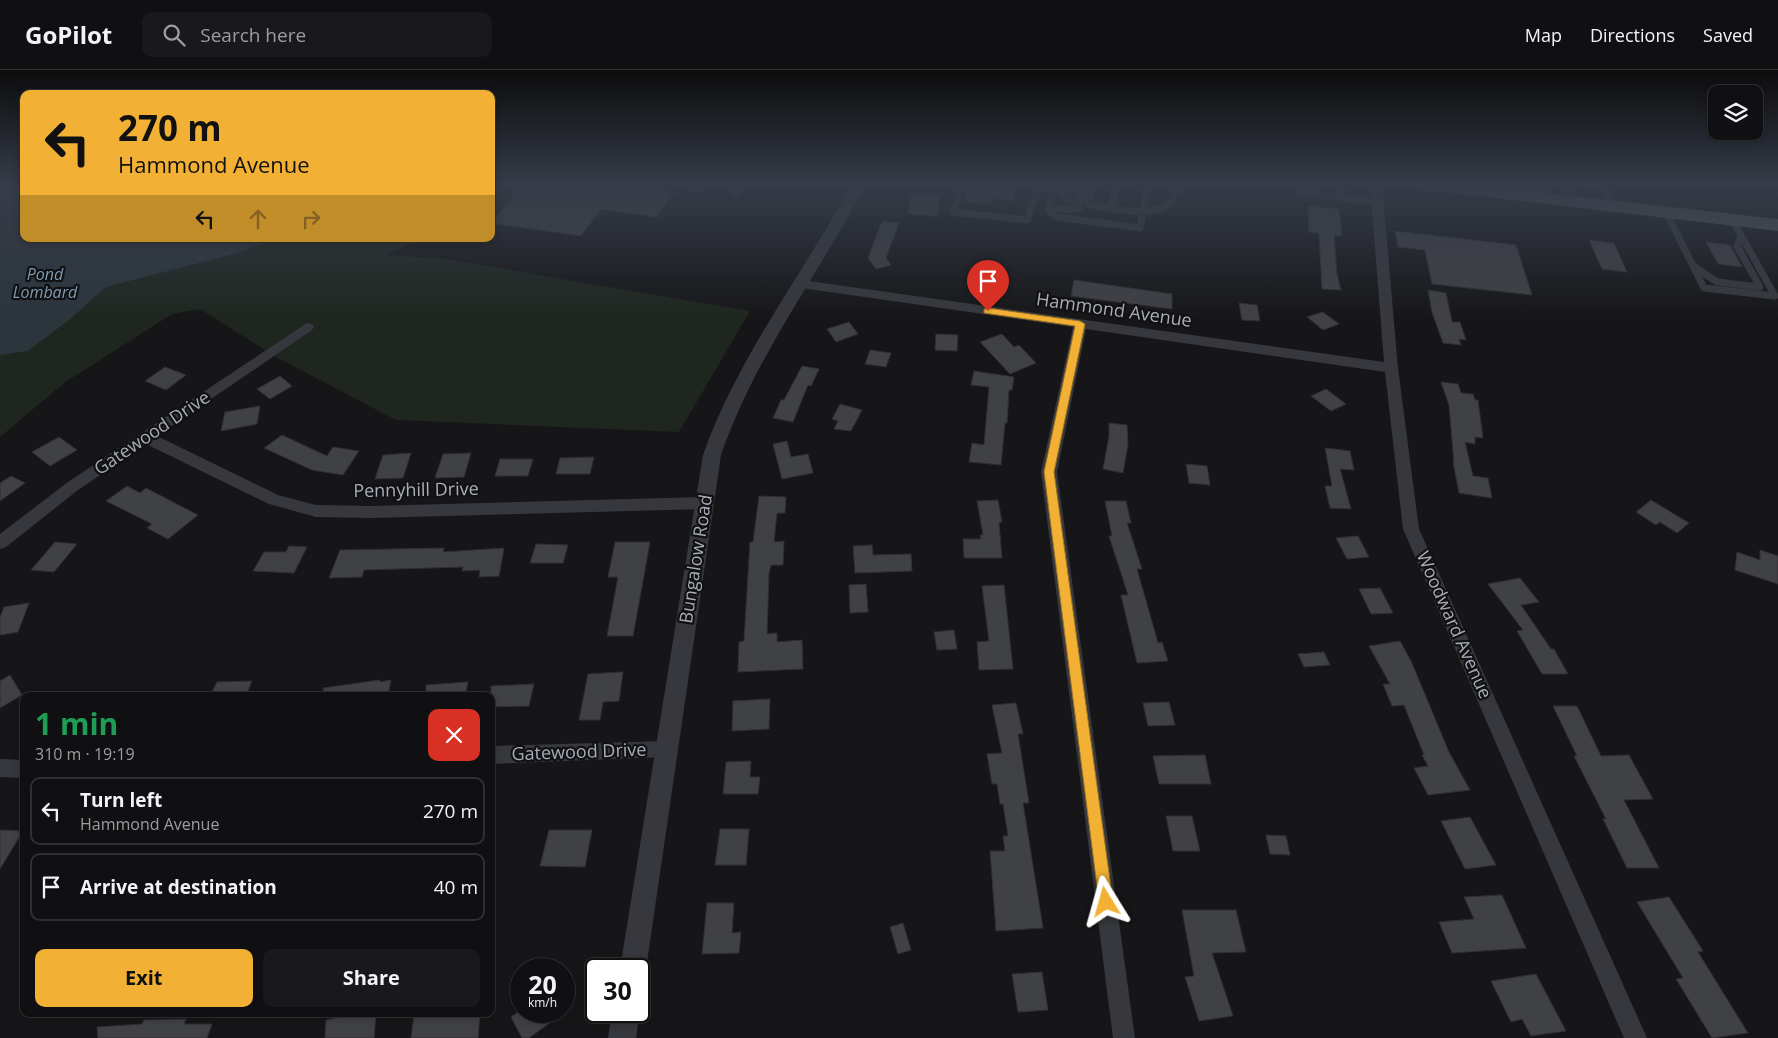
<!DOCTYPE html>
<meta charset="utf-8">
<style>
:root{--surface:#101012;--page:#19191b;--text:#f1f3f6;--muted:#9c9d9f;--line:#303032;--accent:#f2b134}
body{margin:0;font-family:"Open Sans",sans-serif;background:var(--page);color:var(--text);height:100vh;display:flex;flex-direction:column;font-size:19px;white-space:nowrap}
*{box-sizing:border-box;margin:0}
p{font-size:16px;color:var(--muted)}
.icon{flex:none;width:28px;height:28px;fill:none;stroke:currentColor;stroke-width:2;stroke-linecap:round;stroke-linejoin:round}
.map{position:relative;flex:1;overflow:hidden}
.drawer{position:absolute;left:20px;top:622px;width:475px;height:325px;display:flex;flex-direction:column;background:var(--surface);border-radius:10px;box-shadow:0 2px 8px #0003,0 0 0 1px var(--line)}
.drawer>*{flex:none}
.hud{position:absolute;left:20px;top:20px;width:475px;height:152px;border-radius:10px;box-shadow:0 2px 8px #0003,0 0 0 1px var(--line);background:#f2b134;color:#111;overflow:hidden}
.fabs{position:absolute;left:1708px;top:15px;display:grid;gap:10px}
.fabs a{display:grid;place-items:center;width:55px;height:55px;border-radius:10px;background:var(--surface);box-shadow:0 2px 8px #0003,0 0 0 1px var(--line);font-size:25px}
.speed{position:absolute;left:510px;top:888px;display:flex;gap:10px;font-size:25px;font-weight:700;text-align:center}
.speed>*{display:grid;place-content:center;width:65px;height:65px;border-radius:50%;background:var(--surface);box-shadow:0 2px 8px #0003,0 0 0 1px var(--line);line-height:1}
.speed small{font-size:12px;font-weight:400}
.speed .limit{border:2px solid #111;border-radius:8px;background:#fff;color:#111}
.pin{position:absolute;display:grid;place-items:center;width:42px;height:42px;color:#fff;margin:-51px -21px;border-radius:50% 50% 50% 0;rotate:-45deg;box-shadow:0 0 5px #0007}
.pin .icon{rotate:45deg}
.me{position:absolute;width:55px;margin:-28px;rotate:352deg;stroke-linejoin:round;filter:drop-shadow(0 0 4px #0008)}
.turn{display:flex;align-items:center;gap:18px;height:105px;padding:0 15px;font-size:22px}
.turn .icon{width:65px;height:65px;stroke-width:2.5}
.turn b{display:block;font-size:35px;line-height:42px}
.lanes{display:flex;align-items:center;height:48px;padding:0 15px;background:#0003;justify-content:center;gap:25px;direction:ltr}
.lanes .off{opacity:.35}
.round{display:grid;place-items:center;flex:none;width:52px;height:52px;border-radius:10px;background:var(--page)}
.overview{display:flex;align-items:center;justify-content:space-between;height:85px;padding:0 15px}
h1{font-size:30px;font-weight:700;line-height:38px;color:#1e9e55}
.primary-button{display:flex;gap:10px;margin-top:auto;padding:10px 15px}
.primary-button a{flex:1;height:58px;border-radius:10px;background:var(--accent);color:#111;font-size:20px;font-weight:700;line-height:58px;text-align:center}
.primary-button a+a{background:var(--page);color:var(--text)}
ul{padding:0;list-style:none}
li{display:flex;align-items:center;gap:15px;height:68px;margin:0 10px 8px;padding:0 5px;border:2px solid var(--line);border-radius:10px}
li div{flex:1}
li b{display:block;font-size:19px}
li em{font-style:normal}
header{display:flex;align-items:center;gap:30px;box-sizing:border-box;height:70px;padding:0 25px;background:var(--surface);border-bottom:1px solid var(--line)}
header strong{font-size:24px}
nav{display:flex;gap:28px;margin-inline-start:auto;font-size:18px}
.search{width:350px;height:45px;background:var(--page);display:flex;align-items:center;gap:12px;box-sizing:border-box;padding:0 18px;border-radius:10px;color:var(--muted);font-size:19px}
.map>svg:first-child{display:block}
.green{fill:#1e261f}
.water{fill:#2c353c}
.building{fill:#404145;stroke:#303034}
.lines{fill:none;stroke-linecap:round;stroke-linejoin:round}
.service{stroke:#37383d;stroke-width:7}
.minor{fill:#37383d;fill-rule:evenodd}
.tertiary{fill:#37383d;fill-rule:evenodd}
.primary{fill:#53555c;fill-rule:evenodd}
.route{fill:#f2b134;stroke:#9d7322}
.labels{text-anchor:middle;stroke-width:4.5;stroke-linejoin:round;paint-order:stroke}
.far-water-label{font-size:16px;font-style:italic;fill:#7f9bb3;stroke:#111113}
.street-label{font-size:18px;fill:#a8adb8;stroke:#111113}
</style>
<header>
<strong>GoPilot</strong>
<div class="search"><svg class="icon" aria-label="search" viewBox="0 0 24 24"><circle cx="10" cy="10" r="6"/><path d="M15 15l6 6"/></svg>Search here</div>
<nav><a>Map</a><a>Directions</a><a>Saved</a></nav>
</header>
<div class="map">
<svg width="1778" height="968" viewBox="0 0 1778 968">
<rect width="100%" height="100%" fill="#161618"/>
<path class="green" d="M0,114H24V169H419L386,185L445,189L750,241L679,362L396,350L276,287L200,239L172,244L64,313L0,367Z"/>
<path class="water" d="M24,120V169H275L237,183L106,217L69,250L28,281L0,285V122Z"/>
<path class="building" d="M523,114H605L673,123L657,147L601,139L581,166L491,153Z
M967,114H1018L1013,131L992,128L989,134L964,131Z
M1069,114H1095L1093,130L1086,131L1085,136L1083,130L1077,127Z
M911,124L940,125L938,146L908,144Z
M1308,136L1339,139L1342,166L1334,165L1337,204L1341,220L1322,219L1319,163L1309,162Z
M882,151L899,153L886,188L891,195L876,199L868,188Z
M1395,161L1516,175L1532,225L1432,214L1425,180L1398,177Z
M1589,170L1614,173L1627,202L1602,199Z
M1706,172L1730,175L1742,197L1718,194Z
M975,197H1001L1003,214L976,213Z
M1074,210L1172,224V239L1071,226Z
M1428,220L1446,223L1452,252H1460L1466,270L1459,269L1461,275L1443,273L1432,242Z
M1239,233L1257,235L1260,251L1242,250Z
M1323,242L1339,254L1323,260L1307,247Z
M849,252L858,264L836,272L827,259Z
M936,264L958,265L957,281L935,280Z
M1002,264L1014,277L1019,275L1036,293L1010,304L980,272Z
M870,280L891,283L886,297L865,294Z
M802,296L819,299L811,316L808,315L793,352L773,348L781,330H784Z
M165,297L186,305L166,320L145,311Z
M974,301L1014,307L1012,320H1009L1007,353H1005L1001,395L969,392L972,373L984,375L989,317L971,315Z
M280,306L292,316L270,329L257,319Z
M1441,312L1458,314L1461,323L1473,324L1475,330H1478L1483,368L1475,367V374L1465,372L1473,406L1488,408L1492,428L1459,423L1453,392L1454,393L1449,335Z
M1326,319L1346,334L1331,341L1311,326Z
M840,334L862,340L851,361L834,359L838,351L832,349Z
M260,336L257,354L221,361L225,342Z
M1109,353L1127,355L1128,374L1123,403L1103,399L1109,366Z
M282,365L327,386L333,377L359,381L343,405L312,400L264,378Z
M59,367L77,380L50,396L32,382Z
M787,371L791,387L808,384L813,403L782,409L773,374Z
M1325,378L1350,381L1354,400L1340,399L1351,439L1330,438L1325,416H1332Z
M411,383L403,408L375,409L383,385Z
M471,383L464,407L435,408L443,384Z
M594,387L590,404H556L560,388Z
M500,389H533L528,406H495Z
M1186,394L1207,396L1210,415L1189,413Z
M11,406L25,413L0,431V413Z
M127,416L140,423L146,418L198,445L168,469L147,458L152,454L106,431Z
M759,426L786,427L785,443H777L774,472L784,471L783,495H771L769,503L767,564L777,563V572L802,570L803,599L738,602L739,572L744,571L750,472H753Z
M998,430L1002,452L999,453L1002,488H964L963,469H981L980,465H983L977,431Z
M1651,430L1689,453L1677,463L1660,452L1656,455L1636,442Z
M1105,431H1126L1131,453H1127L1142,499H1137L1158,573L1162,572L1168,591L1137,593L1121,525H1128L1109,466H1112Z
M1358,466L1369,487L1347,489L1336,468Z
M55,472L77,474L54,502L31,500Z
M615,472H650L633,566H607L618,507H608Z
M536,474L568,475L563,493H530Z
M872,475L873,485L911,484L912,501L855,503L853,476Z
M289,476L307,477L294,503L253,501L264,482H286Z
M444,478L443,482L504,478L499,506L479,507L480,500L462,501L463,497L364,500L362,507L329,508L340,480Z
M1760,480L1778,486V514L1735,500L1737,482L1760,490Z
M1520,508L1539,532L1521,535L1551,579H1554L1568,604H1542L1517,561L1523,560L1488,514Z
M866,514L868,542L850,543L849,515Z
M1004,515L1013,599L979,600L977,572L989,571L982,516Z
M1380,518L1393,543L1371,544L1359,519Z
M29,533L18,562L0,565V547L4,537Z
M954,560L957,579L937,580L934,562Z
M1400,571L1411,591L1449,682L1470,720L1428,725L1414,698L1428,696L1422,685H1424L1404,635L1392,636L1383,614H1390L1369,576Z
M1324,582L1330,595L1304,597L1298,584Z
M623,602L619,631L603,632L600,650H579L588,604Z
M10,605L22,625L0,638V611Z
M380,610V612L391,610L388,626H324L323,618Z
M252,611L246,626H210L217,612Z
M468,612L465,626H426V615Z
M534,614L529,636L491,637V616Z
M770,629L769,659L732,661L733,631Z
M1169,632L1175,655L1148,656L1143,633Z
M1016,633L1023,664H1018L1029,733H1023L1043,858L996,861L990,781H1005L1003,766H1008L1003,734H1000L997,714H992L987,684L1002,683L992,635Z
M1553,636H1577L1601,686L1629,685L1653,729L1624,730L1659,798H1627L1603,749H1606L1574,686H1577Z
M1205,685L1211,714H1159L1153,686Z
M751,691L750,707H760L758,724H723L726,692Z
M1166,746H1192L1200,781H1173Z
M1470,747L1496,795L1465,799L1441,751Z
M720,759H749L746,795H715Z
M0,760L23,761L0,799Z
M549,760H592L585,797L540,796Z
M1266,765L1286,766L1290,785L1270,784Z
M1502,825L1526,878L1452,883L1439,852L1474,849L1464,827Z
M1669,827L1703,881L1698,882L1748,963L1712,968L1676,909L1683,908L1637,832Z
M707,833H734L732,863L741,862L739,883L702,884Z
M1182,840H1236L1246,882L1212,883L1233,946L1199,951L1185,907L1194,906Z
M903,853L911,880L898,884L890,857Z
M1042,902L1048,940L1018,942L1012,904Z
M1536,904L1566,961L1531,966L1522,949L1511,952L1491,911Z
M520,941H566L529,968H522L511,947Z
M355,944H376L374,968H325L326,950Z
M421,944H480L478,968H411L414,945Z
M186,949L184,954H212L207,968H98L97,957L142,954L144,950Z"/>
<g class="lines">
<path class="service" d="M934,114H946
M962,114L953,142L1027,150L1040,114
M1054,114L1049,141L1057,147L1140,158L1148,114
M1061,114C1061,128 1066,130 1079,133
M1300,114L1301,123L1377,132
M1341,114V127
M1568,114L1572,131
M1583,114L1603,116L1612,136
M695,118L698,114
M736,124L741,114
M1090,135C1109,138 1160,150 1172,130C1174,128 1174,122 1175,119
M1049,137L1071,140L1080,138
M1112,138L1116,114
M1666,142L1704,218L1775,226L1732,149
M1695,197L1717,212L1760,217L1737,176L1741,167"/>
<path class="minor" d="M1370,114H1382L1398,298L1419,459L1647,968H1624L1403,459L1385,302L1086,259L1057,402L1135,968H1113L1041,402L1073,257L802,218L796,214L802,210L1384,292Z
M307,253L312,254L314,257L312,260L157,366L278,425L316,435L371,436L704,427L710,429L712,433L710,437L704,439L371,448L316,447L269,434L146,374L78,420L6,477L0,479V464L68,412Z
M667,671L674,673L676,679L674,685L667,687L491,694V676Z
M0,689L24,690V708L0,707Z"/>
<path class="tertiary" d="M852,114H866C819,204 754,288 721,385L646,899L642,908L639,910V899H620L703,385C737,288 803,204 852,114Z
M1533,114H1547L1551,128L1549,131H1539Z
M639,939L640,941L636,968H608L612,941H639Z"/>
<path class="primary" d="M1411,114H1470L1778,149V161L1420,119L1414,118Z"/>
</g>
<linearGradient id="sky" x2="0" y2="1"><stop stop-color="#0c0c0d"/><stop offset="0.46" stop-color="#363c48"/><stop offset="1" stop-color="#363c48" stop-opacity="0"/></linearGradient>
<rect width="1778" height="250" fill="url(#sky)"/>
<path class="route" d="M988,238L1080,251L1085,254L1054,402L1113,832L1111,837L1106,839L1101,837L1099,832L1044,402L1075,256L984,243V239Z"/>
<g class="labels">
<g class="far-water-label">
<text x="45" y="210">Pond<tspan x="45" dy="18">Lombard</tspan></text>
</g>
<g class="street-label">
<text transform="translate(1114 240) rotate(8)" y="6">Hammond Avenue</text>
<text transform="translate(152 363) rotate(-34)" y="6">Gatewood Drive</text>
<text transform="translate(416 420) rotate(-1)" y="6">Pennyhill Drive</text>
<text transform="translate(696 489) rotate(-81)" y="6">Bungalow Road</text>
<text transform="translate(1454 555) rotate(66)" y="6">Woodward Avenue</text>
<text transform="translate(579 682) rotate(-2)" y="6">Gatewood Drive</text>
</g>
</g>
</svg>
<div class="fabs">
<a><svg class="icon" aria-label="layers" viewBox="0 0 24 24"><path d="M12 4l9 5-9 5-9-5zM3 14l9 5 9-5"/></svg></a>
</div>
<div class="speed"><div>20<small>km/h</small></div><div class="limit">30</div></div>
<div class="pin" style="left:988px;top:241px;background:#d93025"><svg class="icon" aria-label="arrive" viewBox="0 0 24 24"><path d="M6 21V4h12l-3 4 3 4H6"/></svg></div>
<svg class="me" style="left:1106px;top:832px" viewBox="-20 -20 40 40"><path d="M0-17L14 15 0 8-14 15z" fill="#f2b134" stroke="#fff" stroke-width="4"/></svg>
<div class="hud">
<div class="turn"><svg class="icon" aria-label="left" viewBox="0 0 24 24"><path d="M17 20v-9H6M10 6l-5 5 5 5"/></svg><div><b>270 m</b>Hammond Avenue</div></div>
<div class="lanes"><svg class="icon" aria-label="left" viewBox="0 0 24 24"><path d="M17 20v-9H6M10 6l-5 5 5 5"/></svg><svg class="icon off" aria-label="ahead" viewBox="0 0 24 24"><path d="M12 20V5M6 11l6-6 6 6"/></svg><svg class="icon off" aria-label="right" viewBox="0 0 24 24"><path d="M7 20v-9h11M14 6l5 5-5 5"/></svg></div>
</div>
<section class="drawer">
<div class="overview"><div><h1>1 min</h1><p>310 m · 19:19</p></div><a class="round" style="background:#d93025;color:#fff"><svg class="icon" aria-label="close" viewBox="0 0 24 24"><path d="M6 6l12 12M18 6L6 18"/></svg></a></div>
<ul>
<li><svg class="icon" aria-label="left" viewBox="0 0 24 24"><path d="M17 20v-9H6M10 6l-5 5 5 5"/></svg><div><b>Turn left</b><p>Hammond Avenue</p></div><em>270 m</em></li>
<li><svg class="icon" aria-label="arrive" viewBox="0 0 24 24"><path d="M6 21V4h12l-3 4 3 4H6"/></svg><div><b>Arrive at destination</b></div><em>40 m</em></li>
</ul>
<div class="primary-button"><a>Exit</a><a>Share</a></div>
</section>
</div>
